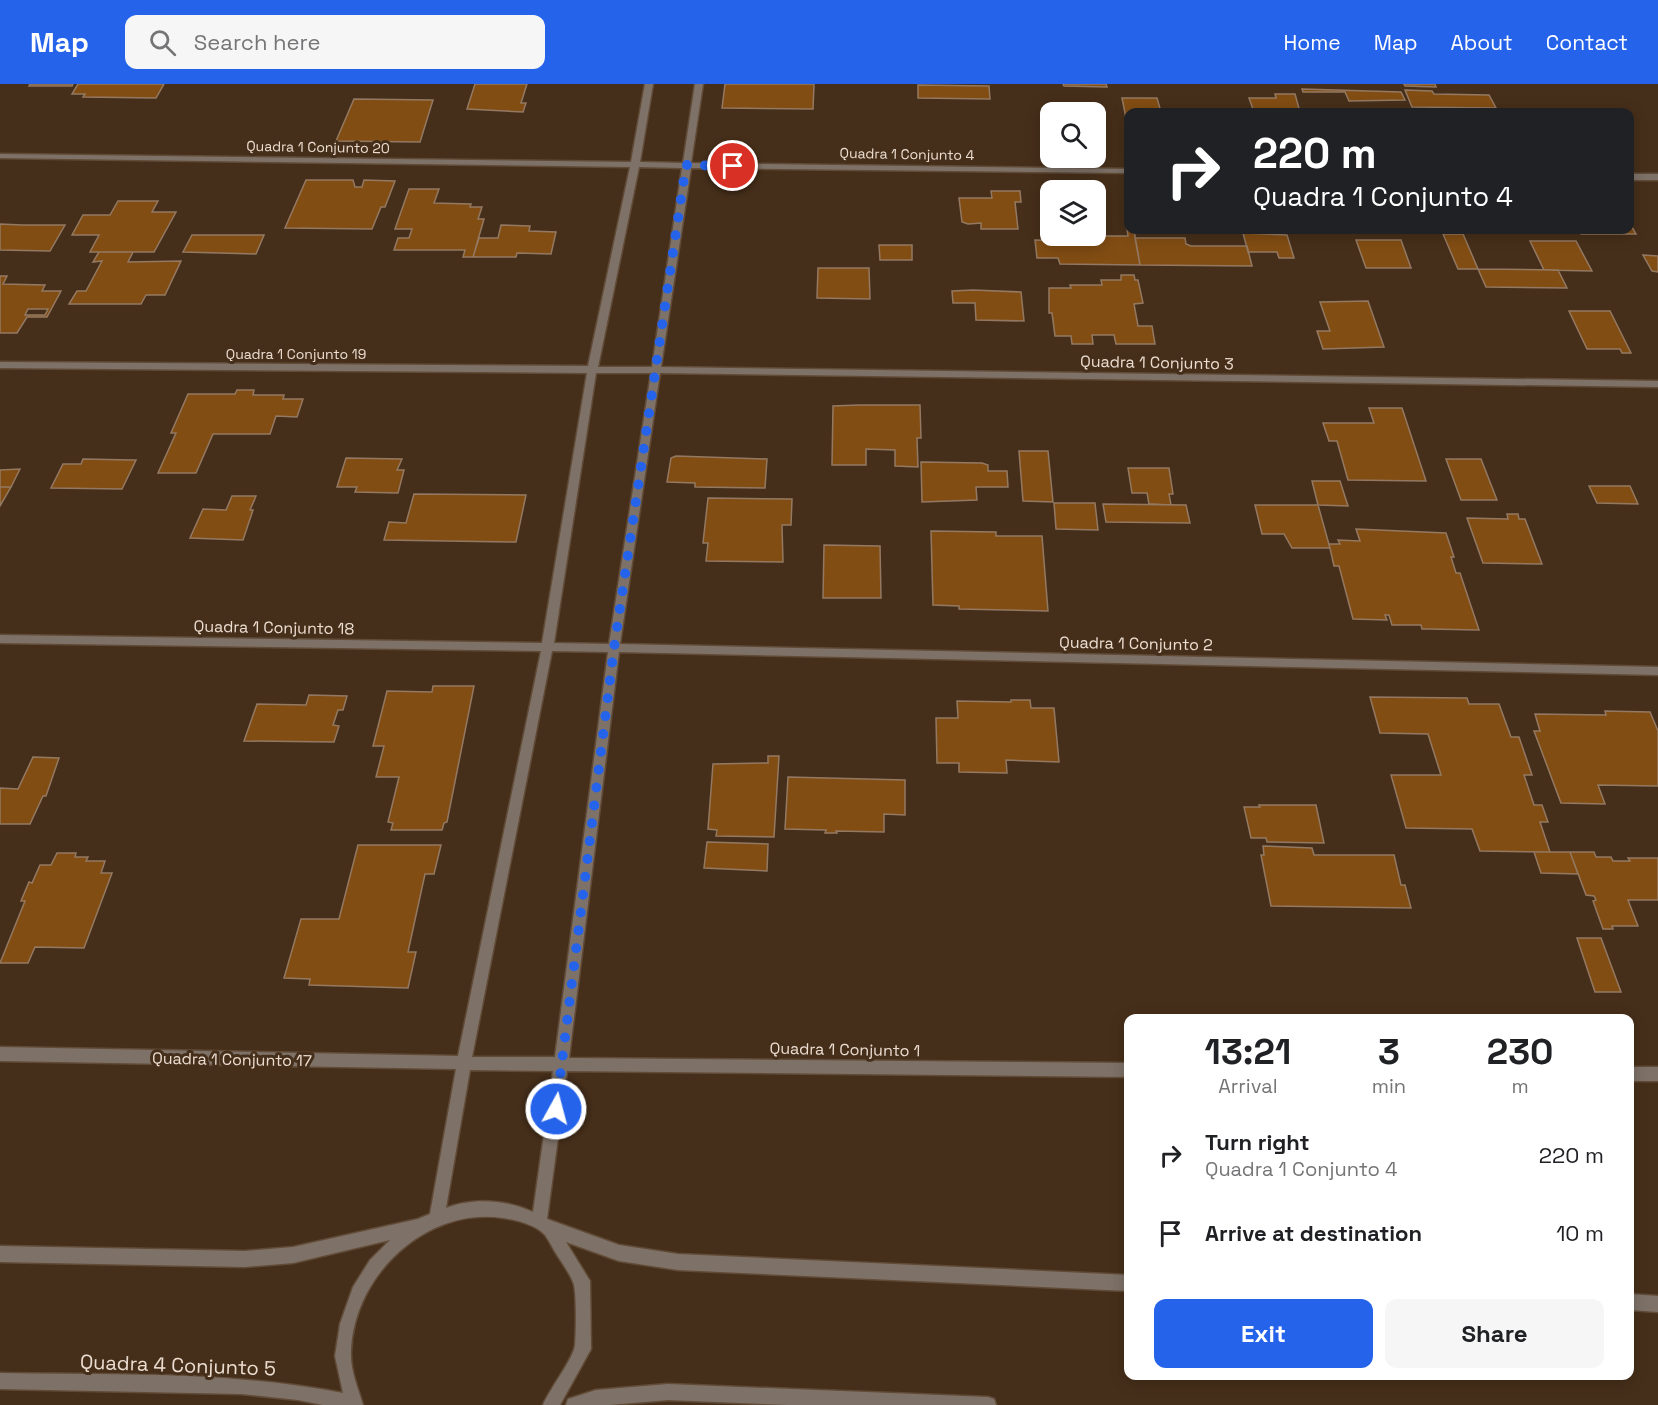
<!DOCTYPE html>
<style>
:root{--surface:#fff;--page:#f6f6f6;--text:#202124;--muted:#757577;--accent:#2563eb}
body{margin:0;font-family:"Space Grotesk",sans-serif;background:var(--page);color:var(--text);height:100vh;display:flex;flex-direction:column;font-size:22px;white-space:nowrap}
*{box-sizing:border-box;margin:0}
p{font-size:20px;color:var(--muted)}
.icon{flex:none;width:33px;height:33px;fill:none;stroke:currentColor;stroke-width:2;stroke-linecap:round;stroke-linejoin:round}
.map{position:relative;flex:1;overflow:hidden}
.details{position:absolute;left:1124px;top:930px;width:510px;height:366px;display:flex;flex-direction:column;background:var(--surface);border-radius:12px;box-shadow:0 3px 15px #0003}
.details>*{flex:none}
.banner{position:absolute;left:1124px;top:24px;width:510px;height:126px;border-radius:12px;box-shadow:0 3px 15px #0003;background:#202124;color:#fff;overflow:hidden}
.buttons{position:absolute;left:1040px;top:18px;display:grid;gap:12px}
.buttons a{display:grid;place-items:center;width:66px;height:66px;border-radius:12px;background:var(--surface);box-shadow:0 3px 15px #0003;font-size:30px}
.pin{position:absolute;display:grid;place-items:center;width:51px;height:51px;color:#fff;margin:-26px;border:3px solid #fff;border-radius:50%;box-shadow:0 2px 6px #0007}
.me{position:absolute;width:66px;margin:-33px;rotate:7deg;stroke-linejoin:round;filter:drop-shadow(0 0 4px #0008)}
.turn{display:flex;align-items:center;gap:21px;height:126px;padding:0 30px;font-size:27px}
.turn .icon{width:78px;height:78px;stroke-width:2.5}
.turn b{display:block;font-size:42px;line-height:51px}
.eta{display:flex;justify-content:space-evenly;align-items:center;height:102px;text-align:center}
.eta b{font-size:36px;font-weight:600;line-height:42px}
.primary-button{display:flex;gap:12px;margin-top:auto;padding:12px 30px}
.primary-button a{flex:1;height:69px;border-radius:12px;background:var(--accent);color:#fff;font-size:24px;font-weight:600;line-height:69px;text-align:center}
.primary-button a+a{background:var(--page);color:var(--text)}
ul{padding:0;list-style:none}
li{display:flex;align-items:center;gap:18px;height:78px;padding:0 30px}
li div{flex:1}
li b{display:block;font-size:22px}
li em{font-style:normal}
header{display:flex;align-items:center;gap:36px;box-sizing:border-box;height:84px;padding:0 30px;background:var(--accent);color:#fff}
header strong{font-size:28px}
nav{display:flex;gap:33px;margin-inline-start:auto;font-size:21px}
.search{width:420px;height:54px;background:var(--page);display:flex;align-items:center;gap:15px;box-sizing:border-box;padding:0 21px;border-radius:12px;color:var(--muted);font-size:22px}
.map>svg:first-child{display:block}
.building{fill:#824d13;stroke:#947962;stroke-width:1.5;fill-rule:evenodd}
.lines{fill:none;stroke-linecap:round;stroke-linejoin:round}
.street-casing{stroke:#614b37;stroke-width:3}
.street{fill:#7e7268;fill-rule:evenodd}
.route{stroke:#2563eb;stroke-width:10;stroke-dasharray:0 18}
.labels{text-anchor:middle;stroke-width:6;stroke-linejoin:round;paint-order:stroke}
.far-street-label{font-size:14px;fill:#ecddd1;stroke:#462f1a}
.street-label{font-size:16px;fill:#ecddd1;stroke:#462f1a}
.near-street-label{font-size:20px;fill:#ecddd1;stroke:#462f1a}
</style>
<header>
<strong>Map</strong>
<div class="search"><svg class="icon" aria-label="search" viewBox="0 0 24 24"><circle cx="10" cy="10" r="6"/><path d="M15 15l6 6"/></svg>Search here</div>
<nav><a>Home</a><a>Map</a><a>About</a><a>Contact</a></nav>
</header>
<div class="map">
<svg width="1658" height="1321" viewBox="0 0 1658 1321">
<rect width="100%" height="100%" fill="#462f1a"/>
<path class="building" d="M30,0H73L72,2H29Z
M78,0H164L156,14L83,13L85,10H72Z
M475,0H527L521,19H526L523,28L467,25Z
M725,0H814L813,25L722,24Z
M1063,0H1106L1107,3L1064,2Z
M1404,0H1435L1436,3L1405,2Z
M918,1L989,2L990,15L918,14Z
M1302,5L1401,8L1405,16L1349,17L1345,8H1303Z
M1405,6L1432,7L1434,10L1489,11L1496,24L1412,23Z
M1275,10H1295L1300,28H1254L1249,14H1276Z
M1122,14H1157L1161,28H1128L1127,39Z
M354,15L433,16L420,58L336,57Z
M1536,27H1601V28H1537Z
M306,96H353L355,103H362L364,96L395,97L385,123H381L372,145L285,144Z
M409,105H439L434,119L471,120L470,123H482L478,135H484L473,173H463L465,166H394L398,154H409L412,145H395Z
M991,107H1020L1021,118H1015L1018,145H981V139L968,140L962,138L959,114H992Z
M118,117H158L152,128H176L154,168H90L99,151H72L83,131H110Z
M1629,138L1636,150H1581L1579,146H1629Z
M0,140L22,141H65L50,167L0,166Z
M501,141L530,142L529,147L556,148L551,170L517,169L516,173H473L479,154H498Z
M1127,145L1134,146L1140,181L1060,180L1058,174H1037L1035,156L1079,157L1078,152H1128Z
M1243,149L1287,151L1294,174H1279L1277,168H1248Z
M1443,150H1463L1478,185H1458Z
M192,151H264L256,170L183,168Z
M1135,154H1185L1186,160L1191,162H1247L1252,182L1140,181Z
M1356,156H1401L1411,184H1366Z
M1530,157H1576L1592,187L1544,186Z
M879,161H912V176H880Z
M99,168H133L128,178L181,177L165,211H146L141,220H69L77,207H86L102,177L93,178Z
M1643,171L1658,172V188L1652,187Z
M818,184H869L870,215L817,214Z
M1478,185L1558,186L1567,204L1486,203Z
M1121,191H1134L1135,196H1138L1143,219L1134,220L1138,242H1152L1155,260H1116L1114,251H1092L1093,260H1072L1071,252H1055L1052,229H1049V204H1071L1070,201H1102L1101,196H1121Z
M0,192H7L3,200L45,201L42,207H61L47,233H27L17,249H0ZM28,225H48L45,231H25Z
M973,206L1021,208L1024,237L976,236L975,219H953L952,207Z
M1368,217L1384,263L1323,265L1317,247H1330L1320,218Z
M1569,227H1610L1631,269H1622L1620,265H1587Z
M237,306H254L253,311H284L283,315H303L297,333L276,332L270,350H213L196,389H158L176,349H171L188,310H235Z
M859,321H920L921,354H917L918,383L895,382V366L866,365V381H832L833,322Z
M1369,324H1402L1426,397L1348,396L1337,357H1329L1323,339H1374Z
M1019,367H1048L1053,418L1023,417Z
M676,372L767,375L765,404L695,403V399L667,398L671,374Z
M346,374L402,375L397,386H404L398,409L355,408L357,403H337Z
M83,375L132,376H136L122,405L51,404L63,380H81Z
M1446,375H1481L1497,416H1461Z
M921,378L982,379L988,381V387H1007L1008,403H976L977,416L922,418Z
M1128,384H1169L1173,410H1169L1171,421L1149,420L1147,409H1132Z
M20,385L11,403H0V386Z
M1312,397H1340L1348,422L1318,421Z
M1589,402H1630L1638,420L1597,419Z
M0,403H11L0,422Z
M414,410L526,411L516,458L384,456L389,438L406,439Z
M232,412H256L250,426H253L243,456L190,454L203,425L226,426Z
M708,414L792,415L791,441H782L783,478L706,477L708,459H703Z
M1054,419H1095L1098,446L1056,445Z
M1103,420L1186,421L1190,439L1106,438Z
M1255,421H1318L1330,464H1292L1284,450H1262Z
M1507,430H1518L1519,435H1525L1542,480L1483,479L1467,434L1508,435Z
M1356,445L1446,449L1454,473H1451L1456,489H1460L1479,546L1428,545H1422L1421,541H1392L1389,531H1385L1387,536L1353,535L1339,482H1334L1329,460H1340L1338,456L1360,457Z
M931,447L996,448V452H1042L1048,527L959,525V522L933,521Z
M824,461L880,462L881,514H823Z
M433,602H474L447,738L444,739L442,746H391L393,739L388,738L399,693H376L384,662H373L387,607L432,608Z
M309,611L347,612L343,626H338L333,641L339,642L334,658L244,657L257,620L306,621Z
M1370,613L1467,614L1469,620H1499L1511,653H1519L1532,691H1524L1534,721H1542L1548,738H1540L1550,768L1480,767L1472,745L1406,744L1391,691H1441L1428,650L1380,649Z
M1011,616H1030L1031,624H1054L1059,678L1006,676L1007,689L959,688V679H937L936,634H958L957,617L1011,618Z
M1605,627L1650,628L1658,647V702L1598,701L1605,720L1561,719L1534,647H1540L1535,630L1606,631Z
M768,672H779L774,753L716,752L717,746L708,745L713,680L768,679Z
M33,673L59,674L46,712H43L30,740H0V704L18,705Z
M788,693L905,696V731L884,730V748L836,747L837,749H825L826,746L785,745Z
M1259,721H1316L1324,759L1267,758L1266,754H1251L1244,723H1260Z
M707,758L768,760L767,787L704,784Z
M358,761H441L434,790H425L408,868H416L408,904L309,901L310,895L284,894L301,835H339Z
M1263,762L1312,764L1314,771H1394L1401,801H1405L1411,824L1271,822L1261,771H1264Z
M1534,768H1570L1578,790L1541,789Z
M1570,768H1594L1596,773H1611L1613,777H1630L1628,774H1658V816H1628L1638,842H1612L1613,845H1603L1593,817L1596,816L1594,812L1586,811Z
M57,769H76L75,773H88L86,777H105L101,789H112L84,864L35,863L28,879H0L25,817H21L29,798L32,799L40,781H51Z
M1577,854H1601L1621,908H1595Z"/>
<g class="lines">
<g class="street-casing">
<path id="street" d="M645,0H653L640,78L683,79L695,0H703L691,79L1128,85V89L691,84L661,283L1658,297V303L660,289L620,560L1658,583V591L619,568L569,974L1128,979V993L567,987L547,1135L619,1161L678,1170L1128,1191V1207L678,1186L619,1177L566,1158L590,1197L591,1265L560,1321H543C549,1306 574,1274 575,1261C576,1251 577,1205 573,1198C570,1190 564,1182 559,1174C554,1167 550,1158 545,1151C536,1141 516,1136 503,1134C427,1122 353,1191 351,1268C350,1286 358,1304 363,1321H323L298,1316L241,1310L0,1305V1289C114,1291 230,1287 343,1309L335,1272L340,1240L353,1203L370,1176L390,1156L293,1179L245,1183L0,1178V1162L245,1167L293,1163L418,1135L430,1130L456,985L0,977V963L458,972L541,567L0,559V551L542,559L587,289L0,284V278L588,282L630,83L0,74V70L631,78ZM639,83L682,84L652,283H598ZM596,289H651L609,560L554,559ZM552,567L608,568L555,973H472ZM470,986L553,987L533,1128C507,1116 474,1113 446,1124Z
M1629,90H1658V96H1629Z
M1629,983H1658V997H1629Z
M1629,1210L1658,1212V1228L1629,1226Z
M668,1300L988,1313L994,1315L996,1321H788L668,1316L609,1321H566L568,1315L596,1306Z"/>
</g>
<use href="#street" class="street"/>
</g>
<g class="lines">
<path class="route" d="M556,1025L614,564L686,81L733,82"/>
</g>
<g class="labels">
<g class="far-street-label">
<text transform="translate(318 63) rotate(1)" y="5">Quadra 1 Conjunto 20</text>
<text transform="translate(907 70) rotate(1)" y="5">Quadra 1 Conjunto 4</text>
<text x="296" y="275">Quadra 1 Conjunto 19</text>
</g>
<g class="street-label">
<text transform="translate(1157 278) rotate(1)" y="6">Quadra 1 Conjunto 3</text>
<text transform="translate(274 543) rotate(1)" y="6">Quadra 1 Conjunto 18</text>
<text transform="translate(1136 559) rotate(1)" y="6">Quadra 1 Conjunto 2</text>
<text transform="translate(845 965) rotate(1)" y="6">Quadra 1 Conjunto 1</text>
<text transform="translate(232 975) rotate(1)" y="6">Quadra 1 Conjunto 17</text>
</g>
<g class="near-street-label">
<text transform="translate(178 1281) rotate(2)" y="7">Quadra 4 Conjunto 5</text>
</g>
</g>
</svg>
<div class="buttons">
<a><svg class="icon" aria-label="search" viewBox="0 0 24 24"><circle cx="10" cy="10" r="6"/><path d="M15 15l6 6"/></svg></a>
<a><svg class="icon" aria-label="layers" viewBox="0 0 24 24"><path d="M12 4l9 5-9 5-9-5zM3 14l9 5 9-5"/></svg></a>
</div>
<div class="pin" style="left:733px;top:82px;background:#d93025"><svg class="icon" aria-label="arrive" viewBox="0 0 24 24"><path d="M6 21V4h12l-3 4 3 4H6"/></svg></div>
<svg class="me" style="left:556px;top:1025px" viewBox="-20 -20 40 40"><circle r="17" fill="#2563eb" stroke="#fff" stroke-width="3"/><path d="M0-11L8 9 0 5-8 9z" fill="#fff"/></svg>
<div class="banner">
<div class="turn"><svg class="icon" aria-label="right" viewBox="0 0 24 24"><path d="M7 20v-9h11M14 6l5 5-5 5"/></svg><div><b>220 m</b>Quadra 1 Conjunto 4</div></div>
</div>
<section class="details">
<div class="eta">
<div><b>13:21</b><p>Arrival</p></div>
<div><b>3</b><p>min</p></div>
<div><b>230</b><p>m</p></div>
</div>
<ul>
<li><svg class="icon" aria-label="right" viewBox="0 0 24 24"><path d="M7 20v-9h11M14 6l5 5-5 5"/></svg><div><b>Turn right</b><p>Quadra 1 Conjunto 4</p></div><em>220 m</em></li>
<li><svg class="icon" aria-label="arrive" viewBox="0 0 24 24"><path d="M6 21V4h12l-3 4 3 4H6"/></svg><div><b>Arrive at destination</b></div><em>10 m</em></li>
</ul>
<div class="primary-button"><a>Exit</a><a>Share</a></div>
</section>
</div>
